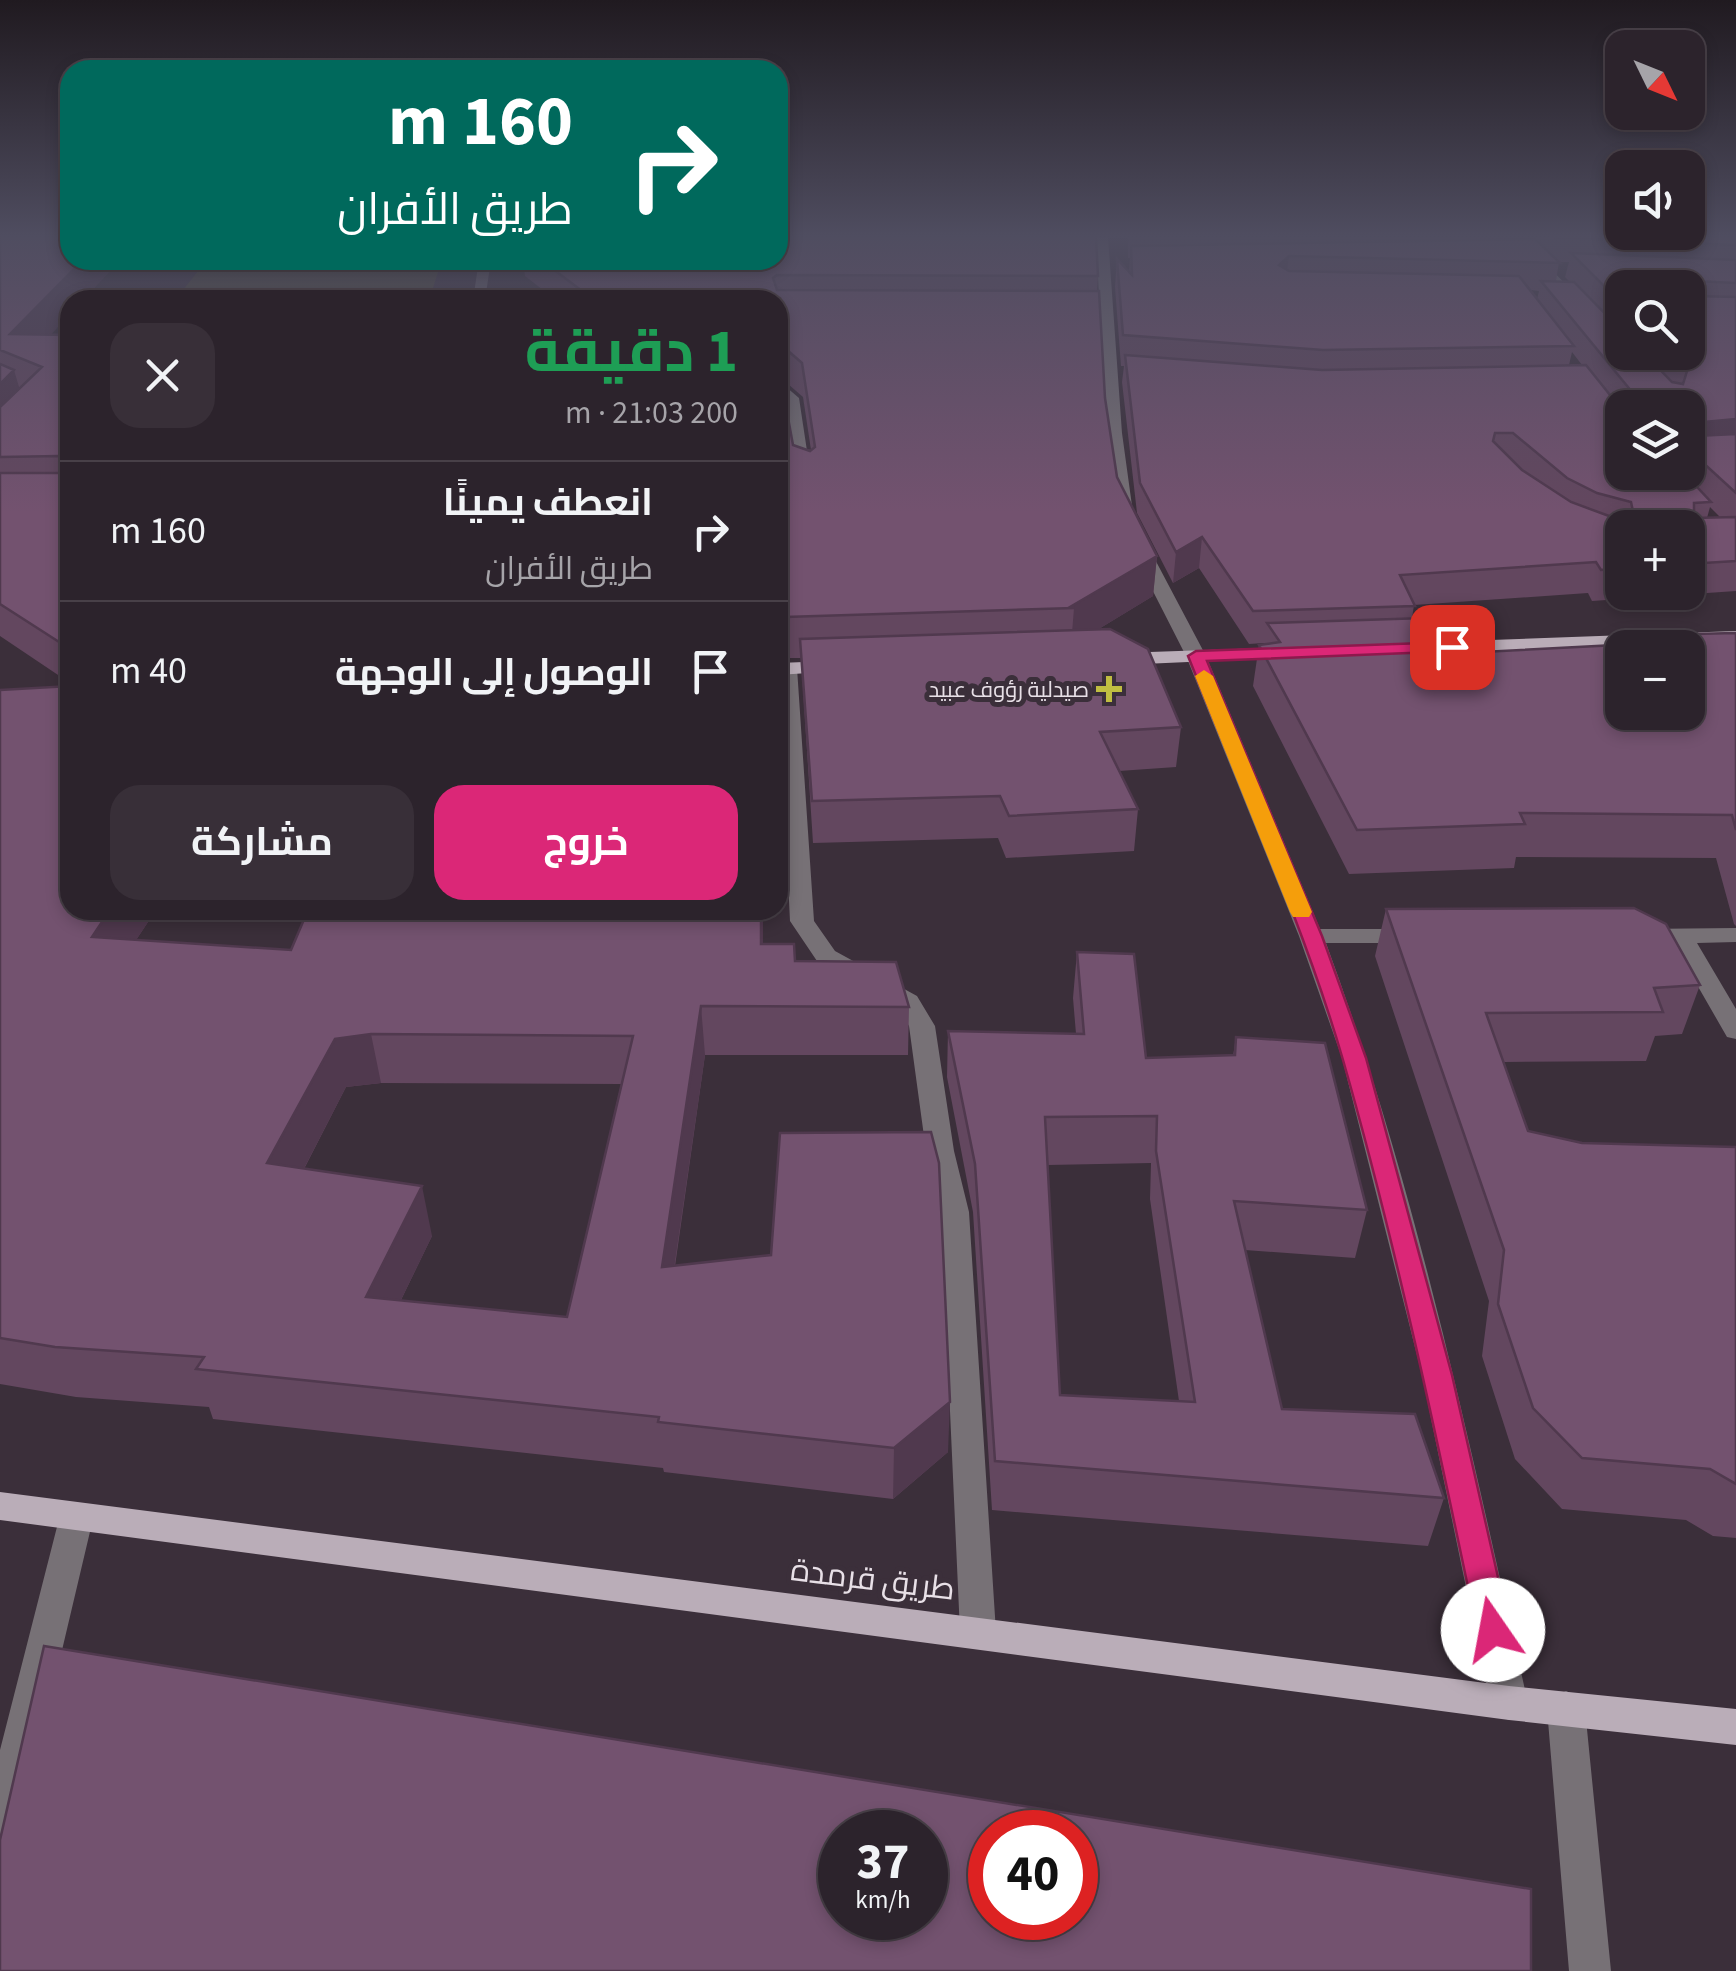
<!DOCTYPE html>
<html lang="ar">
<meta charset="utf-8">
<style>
:root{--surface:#2c232c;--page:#382f38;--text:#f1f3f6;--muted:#a6a4a9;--line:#484048;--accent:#db2777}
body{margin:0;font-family:"Source Sans 3",Cairo,sans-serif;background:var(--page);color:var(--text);direction:rtl;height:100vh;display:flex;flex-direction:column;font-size:38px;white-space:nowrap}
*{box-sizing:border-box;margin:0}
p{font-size:32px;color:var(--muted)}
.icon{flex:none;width:55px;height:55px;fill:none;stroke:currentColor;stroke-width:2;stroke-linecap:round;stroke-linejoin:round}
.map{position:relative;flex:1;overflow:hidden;direction:ltr}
.sheet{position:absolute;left:60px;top:290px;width:728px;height:630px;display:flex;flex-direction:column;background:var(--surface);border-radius:30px;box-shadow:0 5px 15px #0003,0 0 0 2px var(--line);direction:rtl}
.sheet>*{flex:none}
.top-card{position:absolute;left:60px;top:60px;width:728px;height:210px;border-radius:30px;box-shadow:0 5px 15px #0003,0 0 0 2px var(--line);direction:rtl;background:#00695c;color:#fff;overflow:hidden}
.needle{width:65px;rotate:133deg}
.tools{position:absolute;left:1605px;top:30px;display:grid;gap:20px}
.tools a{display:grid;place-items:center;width:100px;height:100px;border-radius:20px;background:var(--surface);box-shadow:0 5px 15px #0003,0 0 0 2px var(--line);font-size:50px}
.speed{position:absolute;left:818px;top:1810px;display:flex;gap:20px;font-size:50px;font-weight:700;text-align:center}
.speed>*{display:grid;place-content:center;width:130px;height:130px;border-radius:50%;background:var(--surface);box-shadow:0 5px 15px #0003,0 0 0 2px var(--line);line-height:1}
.speed small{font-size:25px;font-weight:400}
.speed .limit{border:15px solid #d22;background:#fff;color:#111}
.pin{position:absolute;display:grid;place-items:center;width:85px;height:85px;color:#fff;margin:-42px;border-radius:20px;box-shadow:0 5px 15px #0006}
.me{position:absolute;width:110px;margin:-55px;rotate:348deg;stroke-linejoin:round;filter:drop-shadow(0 0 8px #0008)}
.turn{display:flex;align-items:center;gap:35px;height:210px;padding:0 50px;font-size:45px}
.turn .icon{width:130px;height:130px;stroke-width:2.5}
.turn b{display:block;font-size:70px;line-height:85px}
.round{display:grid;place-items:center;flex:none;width:105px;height:105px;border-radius:30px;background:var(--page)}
.head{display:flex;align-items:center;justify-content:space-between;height:170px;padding:0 50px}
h1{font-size:60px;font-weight:700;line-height:75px;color:#1e9e55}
.cta{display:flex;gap:20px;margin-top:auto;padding:20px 50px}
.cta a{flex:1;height:115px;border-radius:30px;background:var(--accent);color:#fff;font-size:40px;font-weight:700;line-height:115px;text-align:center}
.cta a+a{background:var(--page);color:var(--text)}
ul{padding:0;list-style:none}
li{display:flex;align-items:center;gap:30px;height:140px;padding:0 50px;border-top:2px solid var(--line)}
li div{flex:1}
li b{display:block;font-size:38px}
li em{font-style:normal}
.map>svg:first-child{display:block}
.green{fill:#4e4e2f}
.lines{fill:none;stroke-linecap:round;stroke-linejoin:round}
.minor{fill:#777176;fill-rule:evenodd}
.major{fill:#baadb8;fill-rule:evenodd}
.wall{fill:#63475f;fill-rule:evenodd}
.shaded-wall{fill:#50394e}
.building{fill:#73526f;stroke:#50394e;stroke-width:2.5;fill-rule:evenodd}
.route{fill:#db2777;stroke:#8e194d;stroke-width:2.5}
.slow{fill:#f59e0b}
.poi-dot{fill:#c0be41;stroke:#3b2f3a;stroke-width:4}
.labels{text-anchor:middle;stroke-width:10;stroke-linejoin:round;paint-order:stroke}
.far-poi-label{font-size:22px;fill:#e8e0e7;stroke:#3b2f3a;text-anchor:end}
.near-street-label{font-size:32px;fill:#e8e0e7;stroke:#3b2f3a}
</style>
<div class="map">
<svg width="1736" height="1971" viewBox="0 0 1736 1971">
<rect width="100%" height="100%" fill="#3b2f3a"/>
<path class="green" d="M207,260H442L429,300H175Z"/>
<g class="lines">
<path class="minor" d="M1096,237H1108L1122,433L1133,513L1125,518L1117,513L1106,433Z
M1507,237H1519L1622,341V352Z
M479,260H491L485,300H473Z
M778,380L799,398L812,484L798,481Z
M1135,546L1150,550L1206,656L1320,929H1411L1423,936L1411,943H1326C1417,1189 1470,1447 1528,1703L1522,1715L1509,1720L1496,1715L1490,1703L1422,1375L1342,1058L1299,936L1186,656L1132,550Z
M787,662L797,668L814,921L835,951L917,996L935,1026L954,1151L969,1212L996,1632L991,1644L978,1648L965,1644L960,1632L941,1212L926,1151L909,1026L898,1007L817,961L790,921L778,672L780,664Z
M1736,928V942L1697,943L1736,1009V1039L1727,1037L1673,943H1641L1629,936L1641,929Z
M76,1504L88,1509L93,1519L20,1828L14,1842L0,1848V1750L59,1519L64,1509Z
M1566,1691L1579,1697L1585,1709L1611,1971H1569L1547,1709L1553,1697Z"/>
<path class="major" d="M1736,631V643L1406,655L1396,649L1406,643Z
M1291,647L1298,649V657L1121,665L1111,659L1121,653Z
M831,661L838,663V671L778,675V663Z
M0,1492L1509,1686L1736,1709V1745L1509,1720L0,1520Z"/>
</g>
<path class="wall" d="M0,237L70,260H120L51,334L70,335V683L0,636Z
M1128,237H1519L1518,240L1526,239L1523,237H1736V591L1592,601L1588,593L1414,605L1412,618L1443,654L1646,644L1648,635L1736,633V926L1734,924L1716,858L1516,857L1514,868L1349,874L1253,686L1259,645L1264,644V643L1249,644L1199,568L1173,583L1137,513L1122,382L1124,366H1121L1115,287L1117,259L1129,272L1130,258H1128ZM1559,262H1569L1565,277L1570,282L1556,281ZM1622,288L1688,352H1622ZM1531,290L1539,291L1537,299ZM1572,352L1582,365H1569ZM1622,408H1688V472H1622ZM1710,507L1721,518H1707ZM1622,528H1688V592H1622Z
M523,260H778L1098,276L1097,291L1105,398L1117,477L1157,556L1153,596L1097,630L1181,727L1176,767L1119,771L1138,809L1134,851L1006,858L998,838L813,843L801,658H786L778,662V300H556L525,276ZM780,377L803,397L811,450L793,445Z
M0,690L156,910L136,940L291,950L308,910H763V944L795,961L909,1007L908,1055H705L675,1266L948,1452L893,1499L664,1472L663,1468L213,1419L209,1407L76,1397L0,1384ZM381,1083L621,1084L567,1317L401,1300L432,1236L304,1169L346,1087Z
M778,724L783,844H778Z
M1386,909L1700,985L1682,1034L1655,1036L1646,1061L1504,1062L1528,1131L1582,1143L1736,1147V1538L1713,1536L1686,1520L1562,1509L1515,1459L1482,1356L1489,1301L1375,956Z
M1077,952L1146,1058L1233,1056L1236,1037L1367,1210L1355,1258L1245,1250L1282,1409L1444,1498L1428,1546L992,1510L973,1212L947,1077L948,1031L1076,1034L1073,998ZM1151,1163L1150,1199L1179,1401L1060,1395L1048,1165Z"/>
<path class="shaded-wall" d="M1289,256L1285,284L1279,265Z
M83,260H120L83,300H70V314L26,361L10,334Z
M779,343L780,377L778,378V344Z
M14,370L24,404L0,431V384Z
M1736,419V446L1690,450L1692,423Z
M1202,537L1199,568L1173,583L1176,552Z
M1157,556L1153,596L1071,646L1074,608L1070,607Z
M785,617L786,658L778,662V620Z
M110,910H156L107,984L92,937Z
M761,910H763V991L761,944Z
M701,1006L705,1055L667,1317L662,1267Z
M371,1034L381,1083L346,1087L281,1213L267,1163L335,1039Z
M422,1186L432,1236L378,1347L366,1297Z
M950,1402L948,1452L893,1499L894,1448Z"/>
<path class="building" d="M0,237H70V260H83L10,334L70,335V649L0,604V473H59L63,460L59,456L0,457V407L42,367L0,350Z
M778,237H1096L1098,276L777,275L773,278L777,290L1099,291L1105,398L1117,477L1157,556L1070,607L1074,608L785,617L778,620V363L793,445L810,451L815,447L802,363L779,343L778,344V300H594L541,260H778Z
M1554,237H1736V245L1555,238Z
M1535,239L1560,263L1289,256L1279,265L1289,271L1519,276L1574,346L1323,350L1123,335L1117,259L1132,275L1131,246Z
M1571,253L1736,260V283L1695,281L1691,285L1695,296L1736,297V419L1692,423L1696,436L1736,434V493L1688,449V408H1632V392L1541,281L1574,282L1622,331V352H1643L1672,382L1683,384L1687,371L1671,352H1688V288H1622V304Z
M1125,355L1322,370L1586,365L1622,410V472H1683L1711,502L1694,503V518L1736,517V561L1688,564V528H1622V568L1601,570L1596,562L1400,575L1415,606L1253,611L1202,537L1176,552L1140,483ZM1495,433H1513L1567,478L1597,493L1631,502L1634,516L1630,519L1609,516L1571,502L1522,470L1493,441Z
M0,364L14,370L0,384Z
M1425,618L1443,654L1654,643L1648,635L1736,633V830L1732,815L1520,813L1525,824L1357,830L1259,645L1280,642L1267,623ZM1622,648H1688V712H1622Z
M1110,629L1148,649L1181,727L1100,732L1138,809L1009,816L1000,796L812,801L800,639Z
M70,686V910H110L92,937L291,950L308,910H761V944H794L795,961L896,962L909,1007L701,1006L662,1267L771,1255L780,1133L931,1132L939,1163L950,1402L894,1448L658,1422L659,1417L196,1369L204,1357L55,1347L0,1338V690ZM371,1034L633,1036L567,1317L366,1297L422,1186L267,1163L335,1039Z
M778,724L781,799H778Z
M1634,908L1666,924L1700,985L1654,988L1663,1012L1486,1013L1528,1131L1582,1143L1736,1147V1484L1710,1469L1582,1458L1533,1408L1498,1304L1504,1250L1386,909Z
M1077,952L1134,954L1146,1058L1235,1055L1236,1037L1325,1043L1367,1210L1234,1201L1282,1409L1415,1414L1444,1498L995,1461L975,1164L948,1031L1084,1034ZM1157,1116L1156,1151L1195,1402L1060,1395L1045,1117Z
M44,1646L1531,1889V1971H0V1840ZM840,1832H925V1918H840ZM990,1832H1075V1918H990Z"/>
<linearGradient id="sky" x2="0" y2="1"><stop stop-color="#201a20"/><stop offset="0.46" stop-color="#4f4d60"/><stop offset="1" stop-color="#4f4d60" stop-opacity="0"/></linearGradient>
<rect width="1736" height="512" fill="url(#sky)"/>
<path class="route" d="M1452,642L1461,647L1459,651L1207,661L1322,936L1366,1058L1452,1375L1510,1630L1505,1640L1493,1645L1482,1640L1477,1630C1437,1439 1397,1248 1343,1060C1303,922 1241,789 1188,656L1196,651Z"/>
<path class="slow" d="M1204,670L1213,676L1312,912L1309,917H1293L1290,912L1195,676Z"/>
<path class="poi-dot" d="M1104 674h10v10h10v10h-10v10h-10v-10h-10v-10h10z"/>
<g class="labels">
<g class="far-poi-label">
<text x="1089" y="697">صيدلية رؤوف عبيد</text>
</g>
<g class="near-street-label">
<text transform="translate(873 1579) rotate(7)" y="11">طريق قرمدة</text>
</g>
</g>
</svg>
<div class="tools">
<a><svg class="needle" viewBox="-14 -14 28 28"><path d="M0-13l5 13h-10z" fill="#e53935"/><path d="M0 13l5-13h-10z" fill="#a6a4a9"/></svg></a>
<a><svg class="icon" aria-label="sound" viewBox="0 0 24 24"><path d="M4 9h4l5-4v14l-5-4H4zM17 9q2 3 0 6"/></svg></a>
<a><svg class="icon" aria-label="search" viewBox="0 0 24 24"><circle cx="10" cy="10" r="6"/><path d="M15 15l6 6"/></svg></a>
<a><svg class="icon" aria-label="layers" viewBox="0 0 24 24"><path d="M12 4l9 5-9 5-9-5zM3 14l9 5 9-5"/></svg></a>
<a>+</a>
<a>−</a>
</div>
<div class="speed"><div>37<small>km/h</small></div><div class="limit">40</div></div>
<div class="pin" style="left:1452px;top:647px;background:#d93025"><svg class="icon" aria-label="arrive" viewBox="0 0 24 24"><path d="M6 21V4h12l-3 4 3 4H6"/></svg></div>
<svg class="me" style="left:1493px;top:1630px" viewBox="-20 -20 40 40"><circle r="19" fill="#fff"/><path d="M0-13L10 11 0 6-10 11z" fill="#db2777"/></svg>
<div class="top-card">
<div class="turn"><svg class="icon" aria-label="right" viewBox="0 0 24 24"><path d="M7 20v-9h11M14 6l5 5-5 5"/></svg><div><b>160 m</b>طريق الأفران</div></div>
</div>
<section class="sheet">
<div class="head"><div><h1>1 دقيقة</h1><p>200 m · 21:03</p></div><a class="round"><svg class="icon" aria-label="close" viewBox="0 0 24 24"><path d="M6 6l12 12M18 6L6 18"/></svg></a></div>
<ul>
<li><svg class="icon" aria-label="right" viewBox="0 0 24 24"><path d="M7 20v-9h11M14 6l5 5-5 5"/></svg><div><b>انعطف يمينًا</b><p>طريق الأفران</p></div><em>160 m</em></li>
<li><svg class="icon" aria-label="arrive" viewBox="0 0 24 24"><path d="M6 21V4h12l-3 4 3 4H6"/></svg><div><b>الوصول إلى الوجهة</b></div><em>40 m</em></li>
</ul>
<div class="cta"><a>خروج</a><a>مشاركة</a></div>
</section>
</div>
